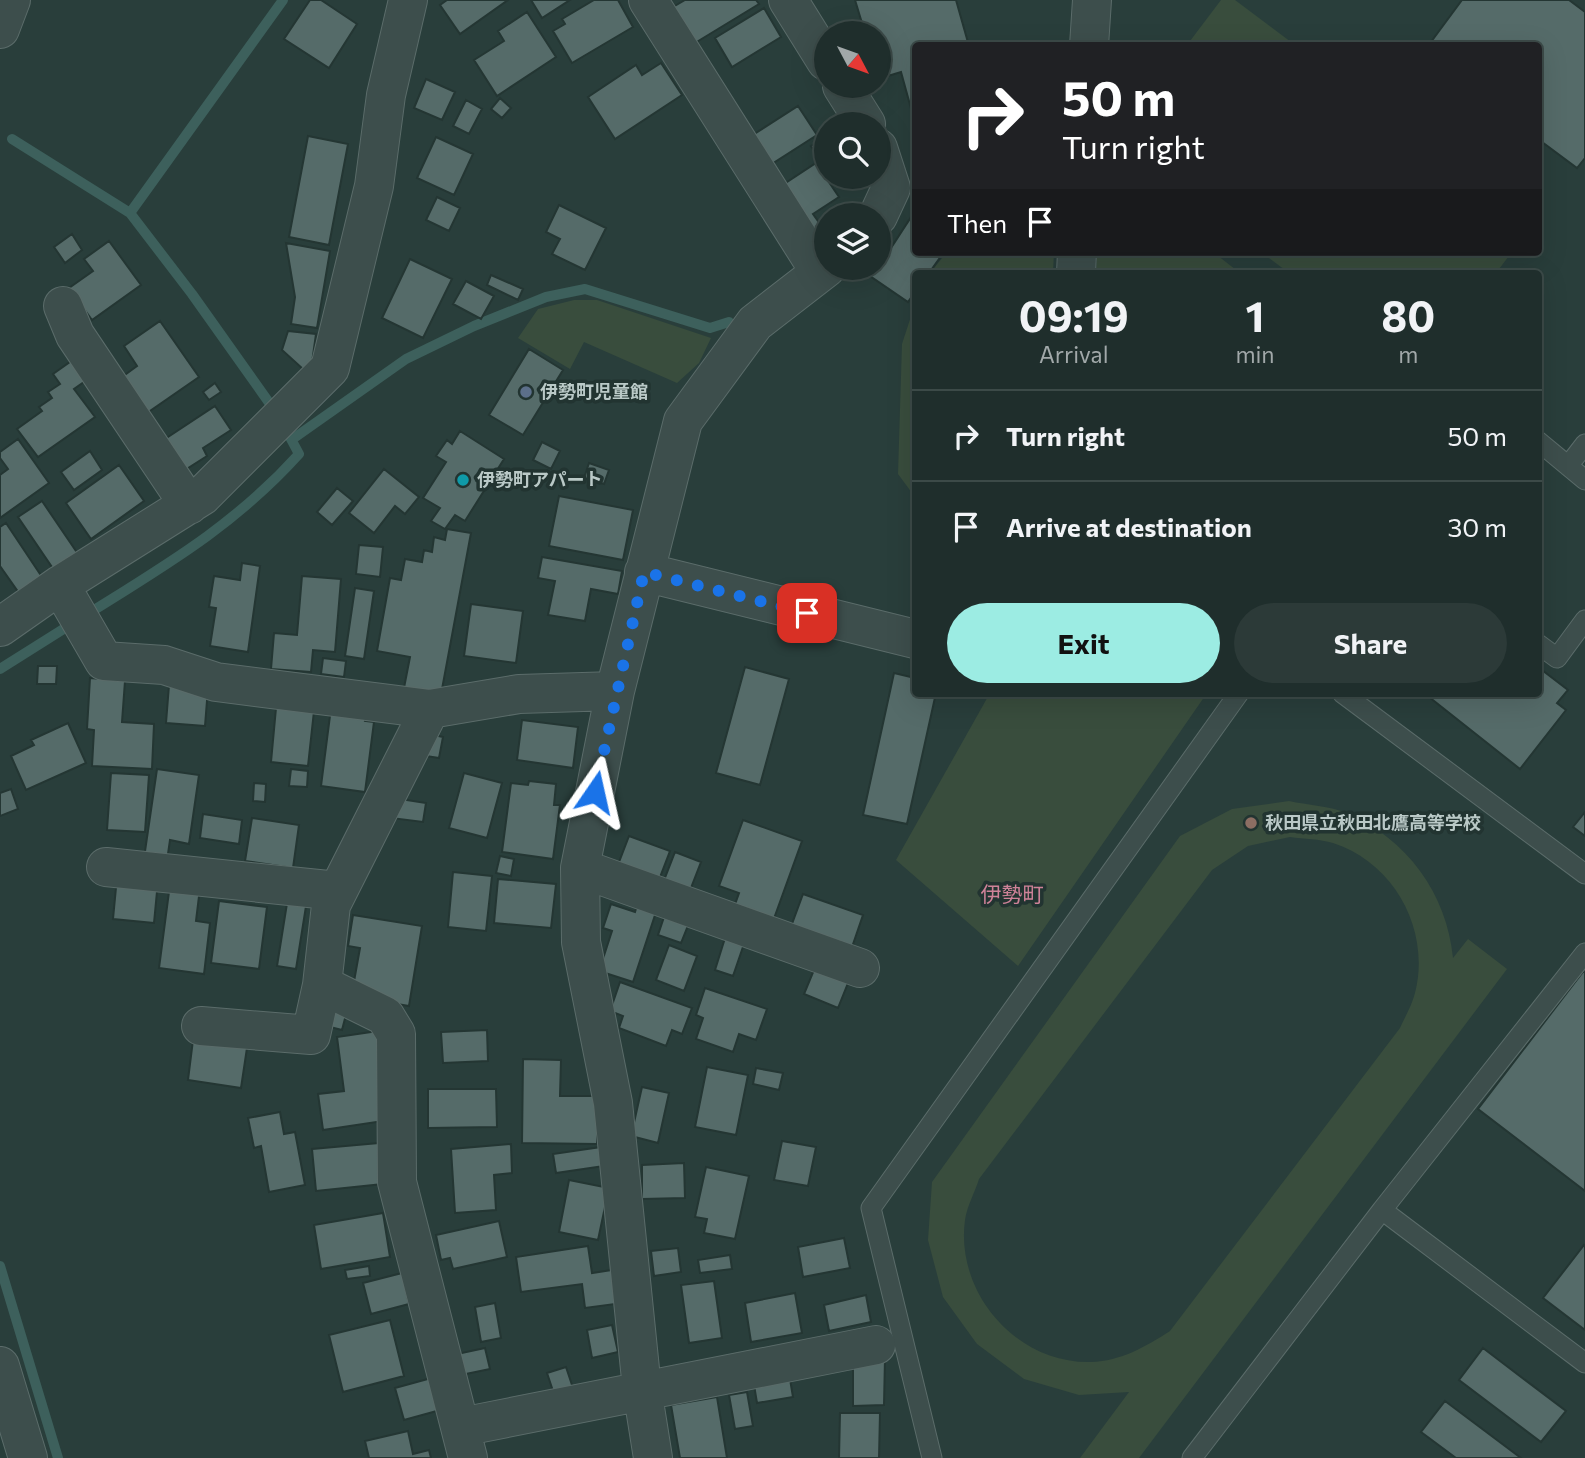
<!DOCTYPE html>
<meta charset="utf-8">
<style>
:root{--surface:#1f2e2c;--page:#2c3a38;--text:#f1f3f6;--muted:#a1a8a9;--line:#3c4a48;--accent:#9cece3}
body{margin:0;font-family:Commissioner,"Noto Sans JP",sans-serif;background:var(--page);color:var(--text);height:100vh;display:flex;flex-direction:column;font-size:26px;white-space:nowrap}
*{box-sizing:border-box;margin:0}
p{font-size:23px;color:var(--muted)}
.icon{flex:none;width:38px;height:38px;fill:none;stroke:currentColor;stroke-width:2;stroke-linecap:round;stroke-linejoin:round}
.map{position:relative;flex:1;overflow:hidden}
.sheet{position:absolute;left:912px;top:270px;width:630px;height:427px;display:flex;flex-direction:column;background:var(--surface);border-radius:7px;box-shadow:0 7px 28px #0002,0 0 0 2px var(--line)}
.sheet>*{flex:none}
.banner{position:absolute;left:912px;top:42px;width:630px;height:214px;border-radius:7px;box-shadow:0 7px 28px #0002,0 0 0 2px var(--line);background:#202124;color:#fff;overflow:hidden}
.needle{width:46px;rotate:131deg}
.fabs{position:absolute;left:814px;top:21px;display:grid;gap:14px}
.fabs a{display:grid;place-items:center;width:77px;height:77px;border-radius:50%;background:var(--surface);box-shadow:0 7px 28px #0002,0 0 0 2px var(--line);font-size:35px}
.pin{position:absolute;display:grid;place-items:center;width:60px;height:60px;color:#fff;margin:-30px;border-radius:14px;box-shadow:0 4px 10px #0006}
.me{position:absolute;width:77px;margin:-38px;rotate:11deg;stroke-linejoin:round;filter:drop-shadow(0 0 5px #0008)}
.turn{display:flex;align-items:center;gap:24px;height:147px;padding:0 35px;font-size:32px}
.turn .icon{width:91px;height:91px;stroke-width:2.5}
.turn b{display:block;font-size:49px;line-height:60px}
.then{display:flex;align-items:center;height:66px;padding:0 35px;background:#0003;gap:14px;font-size:26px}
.eta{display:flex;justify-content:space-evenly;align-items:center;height:119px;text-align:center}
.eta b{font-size:42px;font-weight:700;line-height:49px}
.cta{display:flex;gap:14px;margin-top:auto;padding:14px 35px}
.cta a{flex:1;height:80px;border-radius:42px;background:var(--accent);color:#111;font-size:28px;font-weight:700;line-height:80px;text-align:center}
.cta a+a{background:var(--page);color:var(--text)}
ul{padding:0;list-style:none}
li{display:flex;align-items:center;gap:21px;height:91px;padding:0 35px;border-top:2px solid var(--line)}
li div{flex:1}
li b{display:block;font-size:26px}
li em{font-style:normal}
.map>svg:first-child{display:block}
.green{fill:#394d3d;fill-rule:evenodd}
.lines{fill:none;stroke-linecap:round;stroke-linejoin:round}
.stream{stroke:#3d605c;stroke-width:10}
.building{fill:#556b69;stroke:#243633;stroke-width:2}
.service-casing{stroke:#5b6c6a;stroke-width:21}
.minor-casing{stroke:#5b6c6a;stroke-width:40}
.service{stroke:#3d4e4c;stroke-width:19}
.minor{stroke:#3d4e4c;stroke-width:38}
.route{stroke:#1a73e8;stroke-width:12;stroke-dasharray:0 21.6}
.service-dot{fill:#5c6f8a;stroke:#223431;stroke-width:2.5}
.culture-dot{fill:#0f9aa8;stroke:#223431;stroke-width:2.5}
.education-dot{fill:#8d6e63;stroke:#223431;stroke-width:2.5}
.labels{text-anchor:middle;stroke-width:7;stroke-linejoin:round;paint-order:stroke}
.poi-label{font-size:18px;font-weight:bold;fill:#bac9c7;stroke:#223431;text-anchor:start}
.quarter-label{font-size:21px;fill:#ce8298;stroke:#223431}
</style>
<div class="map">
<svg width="1585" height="1458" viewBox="0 0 1585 1458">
<rect width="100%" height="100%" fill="#293e3b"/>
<path class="green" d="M1221,0H1235L1295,45H1187Z
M947,252H1054L1053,273H930Z
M1097,252H1213L1240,273H1096Z
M1261,252H1512L1496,273H1289Z
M574,300H597L711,338L699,363L677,383L584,342L570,369L518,338L538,309Z
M915,304V497L898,474L902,344Z
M990,693H1207L1018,966L896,860Z
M1289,801C1307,805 1330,806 1347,813C1407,839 1447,894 1453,958L1468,939L1507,969L1139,1458H1080L1129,1392L1079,1395L1024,1379L977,1344L943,1297L928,1240L932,1182L1180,836L1232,809ZM1290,837C1304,839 1320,839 1333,843C1395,863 1431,931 1415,993C1412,1005 1405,1017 1400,1028L1170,1331C1145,1347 1121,1361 1091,1362C1017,1364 955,1293 965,1220C967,1206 975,1192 979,1179L1212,870L1248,846Z"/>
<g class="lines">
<path class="stream" d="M12,139L130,213L192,294L275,411
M130,213L283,0
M294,438L406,359L474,326L546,297L585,289L710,328L729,322
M86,615C166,565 235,525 299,454L283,424
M0,669L73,623
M0,1266L58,1458"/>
</g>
<path class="building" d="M310,0H321L357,24L329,68L284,39Z
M447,0H508L460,34L440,5Z
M531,0H570L542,18Z
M594,0H618L633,27L572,63L553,31L565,24L562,19Z
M685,0H756L759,4L695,43L673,7Z
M855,0H956L969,46H915V123L901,72L878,79V33H865Z
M1462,0H1569L1585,12V158L1577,168L1538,139V46H1428Z
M764,8L781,37L732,67L715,38Z
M527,12L556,57L497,96L474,60L504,41L498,31Z
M661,63L682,95L615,139L588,97L636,65L642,75Z
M426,79L455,92L442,120L414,108Z
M500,98L511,108L502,118L491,109Z
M466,100L482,109L469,134L453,126Z
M798,106L817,135L767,167L748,138Z
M308,136L348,144L329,245L289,237Z
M436,137L473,154L454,195L417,178Z
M826,137V161L822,163L811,146Z
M816,163L839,197L813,214L820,224L807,232L778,188Z
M437,197L460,208L449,231L426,220Z
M559,205L606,228L585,270L552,254L560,239L546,232Z
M915,211V252H944L929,273H915V292L908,302L870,276L878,268Z
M72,234L82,250L65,263L54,247Z
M109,241L141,285L92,320L69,288L93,271L84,259Z
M286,243L330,251L317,328L291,324L295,297Z
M410,259L452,279L423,338L382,318Z
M491,275L523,289L518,300L487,285Z
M466,281L494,296L481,319L453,304Z
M160,321L199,377L147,413L122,377L137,366L124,346Z
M288,331L316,334L312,363L304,370L282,350Z
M529,349L563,370L523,435L489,415Z
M77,357L91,377L74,389L95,417L38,457L17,429L42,411L39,407L52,398L48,392L60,384L53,374Z
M215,383L221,392L209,400L203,392Z
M215,406L231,430L203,448L207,456L185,470L165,439Z
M460,431L504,459L465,521L455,515L445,529L431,521L440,508L423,498L446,462L436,456L447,440L452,444Z
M18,439L49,483L0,518V475L8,469L0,458V452Z
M542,442L560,451L551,469L533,460Z
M90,451L102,470L74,490L61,472Z
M589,463L609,470L604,484L584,478Z
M119,465L144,501L91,539L66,503Z
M384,469L419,497L405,514L395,506L374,533L349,513Z
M337,488L353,501L332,525L317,512Z
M559,496L633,510L623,560L549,546Z
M42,501L78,554L54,570L18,517Z
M6,523L42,577L19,593L0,566V527Z
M447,529L471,533L440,700L403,693L410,657L377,651L390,578L401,580L405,559L422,562L424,550L432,552L434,537L445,540Z
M359,545L383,547L380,577L356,574Z
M542,557L622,571L618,594L591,589L585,621L548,615L555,581L538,578Z
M242,563L260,566L248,652L210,646L216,608L209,607L214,576L240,580Z
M302,576L341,579L335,652L313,650L311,672L271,669L274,633L297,635Z
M355,588L374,591L364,659L345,656Z
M471,604L523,611L516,663L464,656Z
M323,658L346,661L344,677L321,674Z
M38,666H57L56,684H37Z
M745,667L789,679L760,785L716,773Z
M1538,667L1568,690L1557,703L1566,710L1520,769L1424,693H1538Z
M894,673L915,678V693H936L907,824L863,815Z
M90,678L125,681L122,722L154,724L152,769L92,766L94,730L87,729Z
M169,685L208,688L205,726L166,723Z
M332,700L368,705L365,721L374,722L365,792L321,786Z
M276,708L314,711L308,766L271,762Z
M522,720L578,727L573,768L517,760Z
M68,723L86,763L26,790L11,756L34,745L31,740Z
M429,734L443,737L439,758L426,756Z
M157,769L199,775L189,844L170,840L167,861L144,858Z
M291,769L308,771L307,787L289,786Z
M111,773L149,775L145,832L107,830Z
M464,773L502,783L487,838L449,828Z
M529,781L556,784L554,805H560L553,859L502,852L511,783L528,785Z
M254,783L266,784L265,802L253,801Z
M11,789L18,809L0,816V793Z
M394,798L426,803L423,822L391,818Z
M1585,812V836L1573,827Z
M203,814L242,820L239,844L200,838Z
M252,818L299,825L293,868L245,861Z
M743,820L802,841L772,924L733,910L739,893L719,886Z
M629,836L670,851L657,885L616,870Z
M675,852L701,862L689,893L663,883Z
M500,856L514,859L511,876L496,873Z
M453,872L492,876L486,931L448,927Z
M117,877L158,881L154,923L113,919Z
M498,879L556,884L551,928L494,923Z
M170,884L200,888L196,921L210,923L204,974L159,968Z
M803,894L863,915L850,953L789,932Z
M288,897L307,900L296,969L277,966Z
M219,901L267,907L259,969L211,963Z
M638,902L657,909L633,982L599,971L612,931L603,928L611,904L635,912Z
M665,914L689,923L681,943L658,935Z
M353,915L422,926L409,1006L361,998L353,987L360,948L348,946Z
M725,938L744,944L733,976L715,970Z
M669,945L697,956L684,991L656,980Z
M816,965L850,978L838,1008L804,994Z
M1585,969V1191L1478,1109Z
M620,982L692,1008L682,1034L672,1030L666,1046L619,1028L623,1016L610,1011Z
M705,988L767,1009L756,1040L739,1034L733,1052L696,1039L703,1018L696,1015Z
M329,1001L348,1007L342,1030L322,1025Z
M487,1030L488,1061L443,1063L441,1032Z
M378,1031L390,1120L323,1130L318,1094L344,1091L337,1037Z
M193,1040L247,1048L241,1088L188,1080Z
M523,1059L561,1060L560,1096H598L597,1144L522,1143Z
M707,1067L748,1075L736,1135L695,1127Z
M756,1068L783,1073L779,1090L753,1084Z
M642,1087L669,1093L658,1143L631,1136Z
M428,1089H496L497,1127L428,1128Z
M280,1112L284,1134L295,1132L305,1185L269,1192L261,1146L254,1148L248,1118Z
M782,1141L816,1147L808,1186L774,1180Z
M379,1143L383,1184L316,1191L312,1149Z
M511,1144L512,1173L494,1175L496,1210L455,1213L451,1149Z
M601,1147L604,1166L556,1173L553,1154Z
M684,1163L685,1198L642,1199V1165Z
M706,1167L749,1176L735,1239L704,1233L707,1219L695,1217Z
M569,1180L609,1188L598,1240L559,1232Z
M383,1213L390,1257L321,1269L314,1225Z
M499,1221L507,1257L453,1269L450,1258L441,1260L436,1235Z
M844,1238L850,1268L803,1277L798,1247Z
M1584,1245L1585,1246V1330L1543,1298Z
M588,1246L592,1273L618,1269L623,1303L585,1308L582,1284L521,1292L516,1257Z
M678,1248L681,1272L654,1276L651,1251Z
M730,1255L732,1269L700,1273L698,1260Z
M369,1266L370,1276L347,1279L345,1270Z
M402,1273L409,1304L371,1314L363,1283Z
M714,1281L722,1338L689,1343L681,1285Z
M795,1293L802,1333L751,1342L745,1303Z
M866,1295L871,1322L829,1331L824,1305Z
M495,1303L501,1338L481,1342L475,1307Z
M390,1320L404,1376L343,1392L329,1335Z
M612,1325L618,1352L592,1358L587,1330Z
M485,1348L490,1369L461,1375L457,1354Z
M1483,1348L1566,1411L1541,1442L1459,1380Z
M885,1358L884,1405L853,1406V1359Z
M566,1367L574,1391L555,1397L547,1373Z
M435,1377L444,1409L404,1420L395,1388Z
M790,1379L793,1397L757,1403L754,1385Z
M747,1392L753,1426L735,1429L729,1395Z
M717,1397L727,1458H680L671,1405Z
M1445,1401L1521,1458H1456L1421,1432Z
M840,1413H880L879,1458H839Z
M408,1431L413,1454L429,1450L431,1458H369L365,1441Z"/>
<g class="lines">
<g class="service-casing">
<path id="service" d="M1538,441L1585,480
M1568,466L1585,444
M1538,644L1557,658L1585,620
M1342,693L1585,874
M1585,953L1382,1210L1585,1363
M932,1458L871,1208L1239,693
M1192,1458L1382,1210"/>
</g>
<g class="minor-casing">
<path id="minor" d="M648,0L820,272
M788,0L826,61
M0,29L11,0
M1089,46L1092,0
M842,86L866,124
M878,148L891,188L878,216
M1076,273L1077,252
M63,306L75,335L189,505
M644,572L915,639
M60,585L104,661L164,665L216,682L430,709L519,694L615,691L580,868L581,942L613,1103L642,1389L653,1458
M0,627L60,585L202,496L330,368L374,186L386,95L408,0
M615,691L683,421L755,323L826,268
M430,709L331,905L322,985L385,1016L396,1034L397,1182L468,1458
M106,867L338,891
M580,868L860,968
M201,1026L311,1035L322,985
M0,1366L28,1458
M461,1427L876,1345"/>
</g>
<use href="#service" class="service"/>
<use href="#minor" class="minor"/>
</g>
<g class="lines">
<path class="route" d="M595,792L644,572L807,613"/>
</g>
<circle class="service-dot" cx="526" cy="392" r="7"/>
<circle class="culture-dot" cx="463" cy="480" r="7"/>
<circle class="education-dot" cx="1251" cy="823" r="7"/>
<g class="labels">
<g class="poi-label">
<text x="540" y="398">伊勢町児童館</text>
<text x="477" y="486">伊勢町アパート</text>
<text x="1265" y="829">秋田県立秋田北鷹高等学校</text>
</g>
<g class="quarter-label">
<text x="1012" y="902">伊勢町</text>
</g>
</g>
</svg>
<div class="fabs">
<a><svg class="needle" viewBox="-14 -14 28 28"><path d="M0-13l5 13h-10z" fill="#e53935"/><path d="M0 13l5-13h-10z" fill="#a1a8a9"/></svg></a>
<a><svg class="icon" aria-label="search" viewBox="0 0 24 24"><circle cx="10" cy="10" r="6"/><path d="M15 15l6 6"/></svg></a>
<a><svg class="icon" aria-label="layers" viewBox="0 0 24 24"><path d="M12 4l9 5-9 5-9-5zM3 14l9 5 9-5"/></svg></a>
</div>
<div class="pin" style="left:807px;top:613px;background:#d93025"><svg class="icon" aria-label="arrive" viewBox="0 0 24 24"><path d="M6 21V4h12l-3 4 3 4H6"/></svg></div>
<svg class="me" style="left:595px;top:792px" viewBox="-20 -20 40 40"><path d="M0-17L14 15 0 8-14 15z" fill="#1a73e8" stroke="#fff" stroke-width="4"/></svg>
<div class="banner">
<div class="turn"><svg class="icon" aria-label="right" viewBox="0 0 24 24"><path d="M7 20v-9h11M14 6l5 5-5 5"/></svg><div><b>50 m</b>Turn right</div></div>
<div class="then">Then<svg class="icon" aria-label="arrive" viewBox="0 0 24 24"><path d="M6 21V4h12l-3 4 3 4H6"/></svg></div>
</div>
<section class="sheet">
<div class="eta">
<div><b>09:19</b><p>Arrival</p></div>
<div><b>1</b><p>min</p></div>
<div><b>80</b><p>m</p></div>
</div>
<ul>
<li><svg class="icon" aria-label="right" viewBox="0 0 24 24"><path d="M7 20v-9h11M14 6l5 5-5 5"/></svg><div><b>Turn right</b></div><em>50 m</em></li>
<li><svg class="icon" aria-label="arrive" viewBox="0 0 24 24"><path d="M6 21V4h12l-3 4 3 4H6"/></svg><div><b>Arrive at destination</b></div><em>30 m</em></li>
</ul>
<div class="cta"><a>Exit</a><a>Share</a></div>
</section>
</div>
